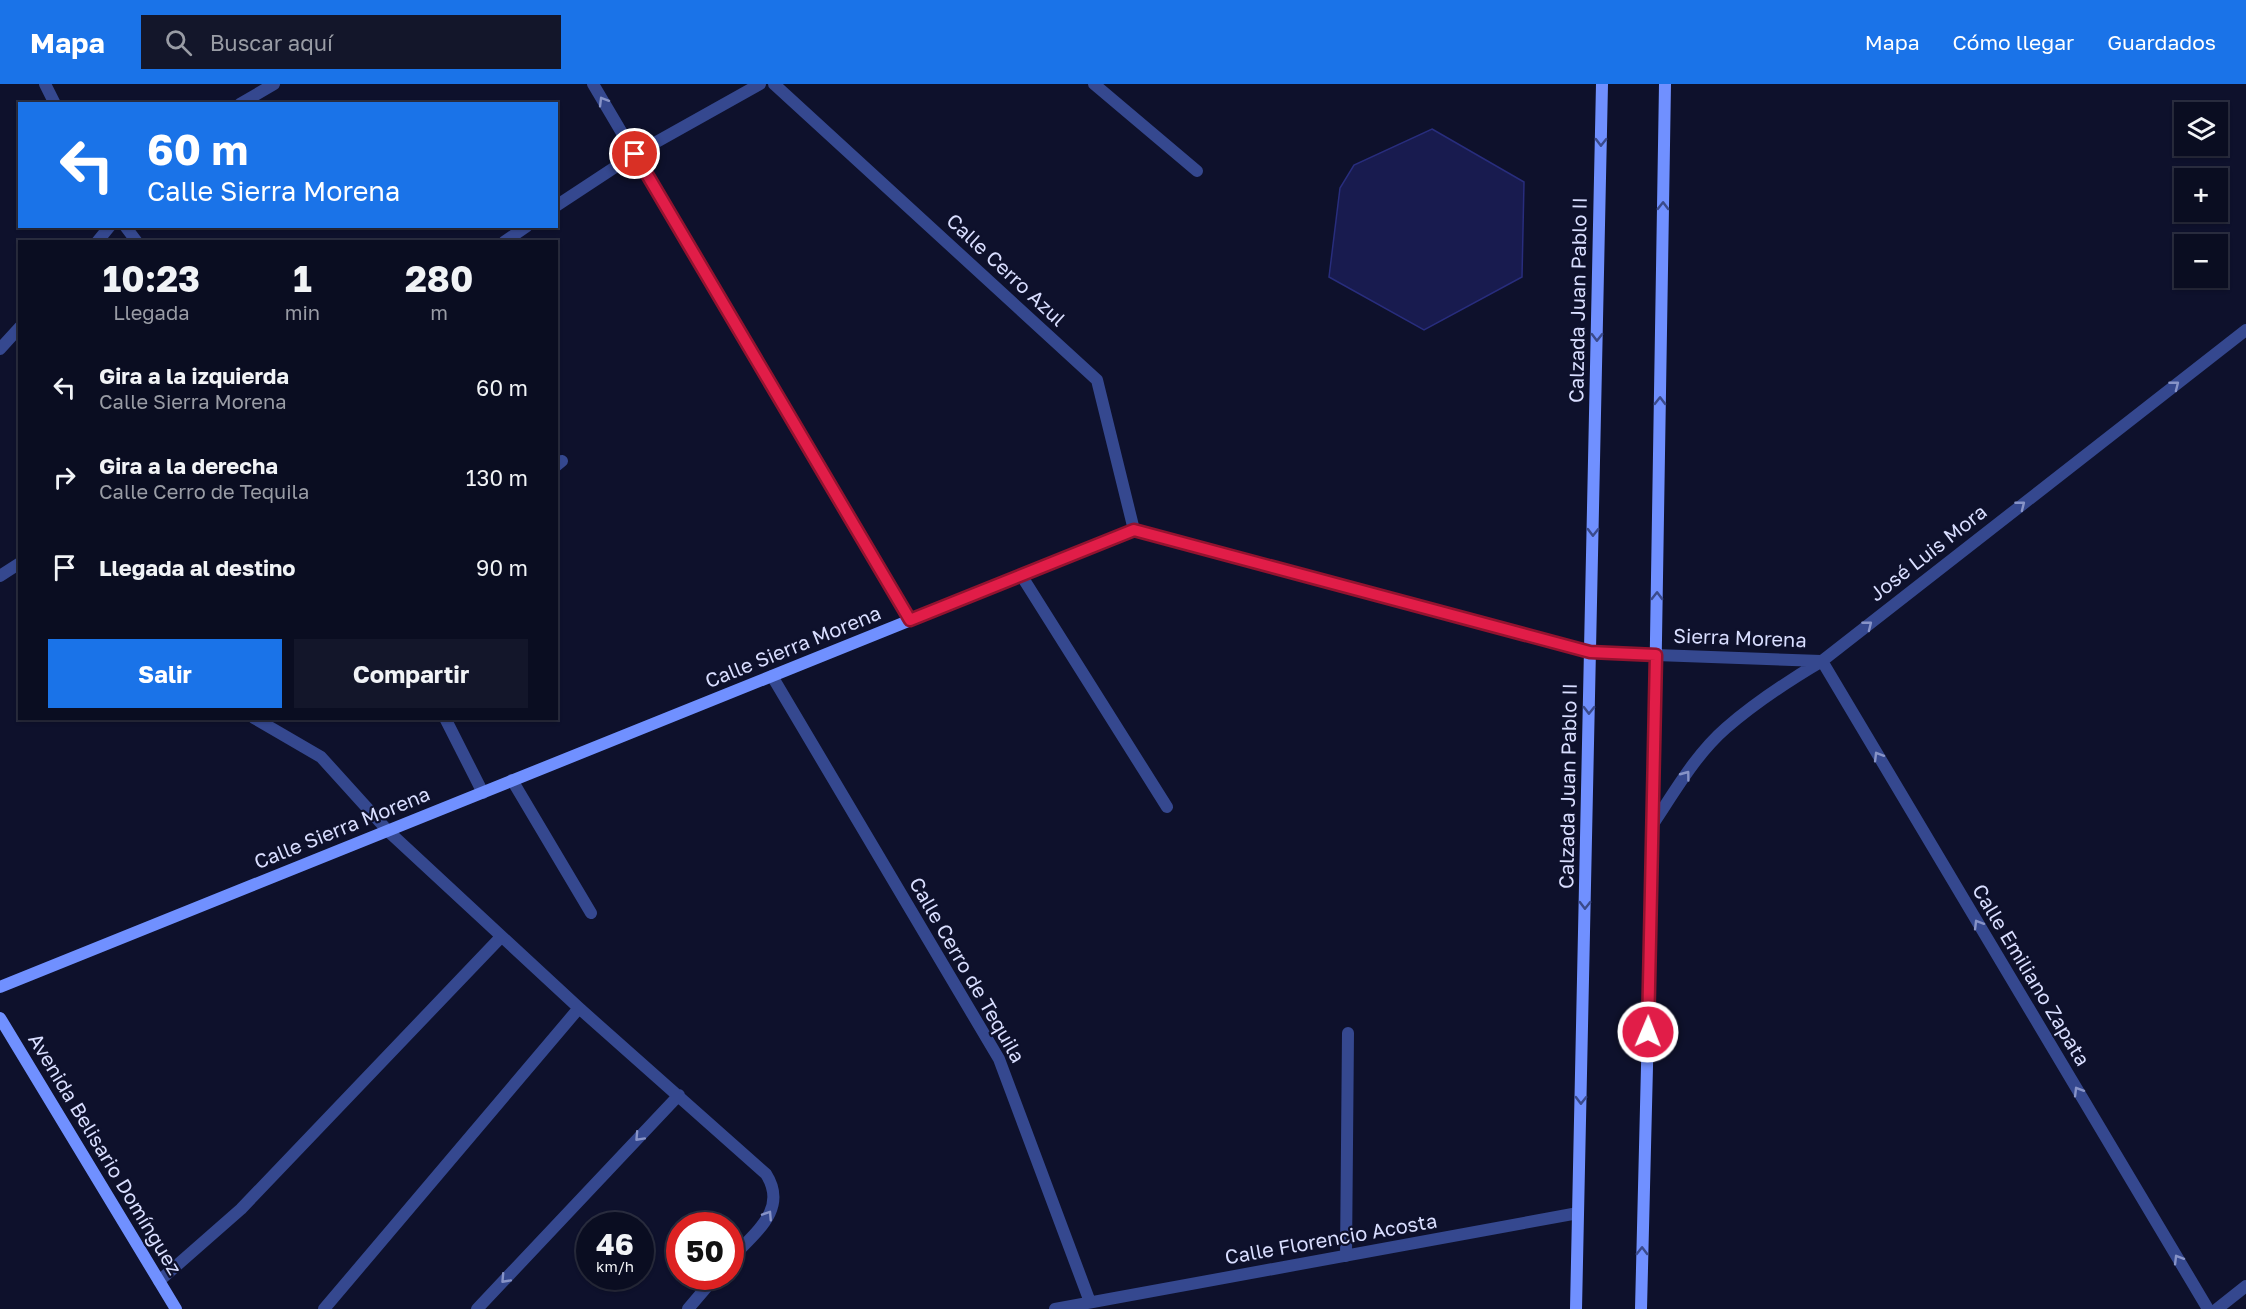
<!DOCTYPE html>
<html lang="es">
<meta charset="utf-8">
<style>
:root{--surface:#0a0d21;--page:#13162a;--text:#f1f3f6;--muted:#999ca5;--line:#2a2d3f;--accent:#1a73e8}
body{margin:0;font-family:"Golos Text",sans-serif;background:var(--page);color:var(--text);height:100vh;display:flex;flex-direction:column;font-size:22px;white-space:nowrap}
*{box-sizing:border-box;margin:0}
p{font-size:20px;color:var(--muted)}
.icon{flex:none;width:33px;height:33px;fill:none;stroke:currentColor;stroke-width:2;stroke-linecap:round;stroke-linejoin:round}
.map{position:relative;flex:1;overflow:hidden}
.side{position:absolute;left:18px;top:156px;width:540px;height:480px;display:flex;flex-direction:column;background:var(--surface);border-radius:0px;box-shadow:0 2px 4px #0004,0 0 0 2px var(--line)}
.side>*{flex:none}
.top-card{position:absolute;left:18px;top:18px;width:540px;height:126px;border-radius:0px;box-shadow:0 2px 4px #0004,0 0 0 2px var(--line);background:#1a73e8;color:#fff;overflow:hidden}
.tools{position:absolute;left:2174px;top:18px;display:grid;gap:12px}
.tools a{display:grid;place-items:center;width:54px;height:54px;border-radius:0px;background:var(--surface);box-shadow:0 2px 4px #0004,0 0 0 2px var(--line);font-size:30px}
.speed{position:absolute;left:576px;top:1128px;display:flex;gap:12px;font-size:30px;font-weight:700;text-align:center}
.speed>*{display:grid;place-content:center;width:78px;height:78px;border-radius:50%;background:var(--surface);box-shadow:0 2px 4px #0004,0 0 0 2px var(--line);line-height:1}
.speed small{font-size:15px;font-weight:400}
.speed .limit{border:9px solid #d22;background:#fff;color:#111}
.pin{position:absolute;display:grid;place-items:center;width:51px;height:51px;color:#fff;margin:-26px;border:3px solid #fff;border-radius:50%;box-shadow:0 2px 6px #0007}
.me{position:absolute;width:66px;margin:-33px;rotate:1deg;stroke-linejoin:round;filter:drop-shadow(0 0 4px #0008)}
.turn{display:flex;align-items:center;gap:21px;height:126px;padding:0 30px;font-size:27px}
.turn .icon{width:78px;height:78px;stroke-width:2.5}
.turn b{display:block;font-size:42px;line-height:51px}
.eta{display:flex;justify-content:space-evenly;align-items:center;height:102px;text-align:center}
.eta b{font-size:36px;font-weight:700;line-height:42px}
.primary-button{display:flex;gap:12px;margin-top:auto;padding:12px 30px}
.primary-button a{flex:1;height:69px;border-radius:0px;background:var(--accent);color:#fff;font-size:24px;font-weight:700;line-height:69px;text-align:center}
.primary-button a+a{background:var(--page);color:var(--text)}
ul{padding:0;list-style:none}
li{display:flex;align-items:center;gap:18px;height:90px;padding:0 30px}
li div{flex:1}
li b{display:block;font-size:22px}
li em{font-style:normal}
header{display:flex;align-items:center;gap:36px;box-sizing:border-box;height:84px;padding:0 30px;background:var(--accent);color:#fff}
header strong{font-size:28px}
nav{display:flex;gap:33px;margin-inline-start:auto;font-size:21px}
.search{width:420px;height:54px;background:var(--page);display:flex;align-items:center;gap:15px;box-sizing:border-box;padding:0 21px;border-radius:0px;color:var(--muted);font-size:22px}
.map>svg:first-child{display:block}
.building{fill:#181b4f;stroke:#282d7d;stroke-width:1.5}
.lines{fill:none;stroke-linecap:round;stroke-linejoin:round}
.lane{stroke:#35488f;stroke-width:12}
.street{stroke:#35488f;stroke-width:12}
.secondary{stroke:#7090ff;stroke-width:12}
.oneway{stroke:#8793c7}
.oneway2{stroke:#3a4a8b}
.route-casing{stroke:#92132f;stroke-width:15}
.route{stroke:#e11d48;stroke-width:10}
.labels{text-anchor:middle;stroke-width:4.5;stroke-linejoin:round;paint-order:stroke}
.street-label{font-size:20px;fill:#d9deff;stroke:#0e112c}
</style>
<header>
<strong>Mapa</strong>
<div class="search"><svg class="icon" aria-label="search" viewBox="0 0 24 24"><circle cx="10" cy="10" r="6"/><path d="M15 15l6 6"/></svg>Buscar aquí</div>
<nav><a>Mapa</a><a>Cómo llegar</a><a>Guardados</a></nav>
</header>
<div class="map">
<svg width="2246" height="1225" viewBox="0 0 2246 1225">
<rect width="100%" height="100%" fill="#0e112c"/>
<path class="building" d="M1432,45L1524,98L1522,193L1424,246L1329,193L1340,104L1354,81Z"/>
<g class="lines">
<path class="lane" d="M512,696L591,829
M388,747L579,924L766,1090C789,1126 754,1149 730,1176
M159,1197L241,1125L501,853
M324,1225L579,924
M477,1225L679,1011
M688,1225L716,1192"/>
<path class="street" d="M45,0L55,20
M593,0L910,536
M774,0L1097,296L1134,446
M1094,0L1197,87
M240,20L274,0
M556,122L635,70L760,0
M125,142L137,158
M97,158L110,142
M504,158L527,142
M0,265L20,243
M556,382L562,377
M1021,491L1167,723
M0,492L20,479
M1656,571L1821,577
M1822,577L2208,1225
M772,592L999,975L1090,1218
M254,634L321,673L388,747
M445,634L483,709
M1653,740C1675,707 1696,670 1726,644C1756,618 1788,597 1822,577L2246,246
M1346,1172L1348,949
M1055,1225L1578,1129
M2217,1225L2246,1202"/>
<path class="secondary" d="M0,903L1134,446L1590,568L1656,571
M0,934L176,1225
M1576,1225L1602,0
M1641,1225L1653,740L1665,0"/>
</g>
<defs><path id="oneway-chevron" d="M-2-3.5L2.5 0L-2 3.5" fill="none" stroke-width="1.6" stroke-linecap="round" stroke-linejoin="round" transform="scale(1.5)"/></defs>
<g class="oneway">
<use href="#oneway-chevron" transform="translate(603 17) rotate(-121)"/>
<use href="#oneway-chevron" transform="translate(2175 301) rotate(-38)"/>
<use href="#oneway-chevron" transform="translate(2021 421) rotate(-38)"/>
<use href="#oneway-chevron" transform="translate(1868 541) rotate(-38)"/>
<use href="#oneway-chevron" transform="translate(1878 672) rotate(-121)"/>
<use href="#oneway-chevron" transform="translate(1686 691) rotate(-53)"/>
<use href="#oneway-chevron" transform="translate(1978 840) rotate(-121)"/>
<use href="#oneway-chevron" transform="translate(2078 1007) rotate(-121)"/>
<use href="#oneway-chevron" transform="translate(639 1053) rotate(133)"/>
<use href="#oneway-chevron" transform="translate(768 1131) rotate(-57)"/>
<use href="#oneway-chevron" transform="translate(2178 1175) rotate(-121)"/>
<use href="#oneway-chevron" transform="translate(505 1195) rotate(133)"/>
</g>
<g class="oneway2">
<use href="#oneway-chevron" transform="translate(1601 58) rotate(91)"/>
<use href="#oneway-chevron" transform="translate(1663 122) rotate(-89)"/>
<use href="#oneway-chevron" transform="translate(1597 253) rotate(91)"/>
<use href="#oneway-chevron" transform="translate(1660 317) rotate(-89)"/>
<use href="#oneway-chevron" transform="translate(1593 448) rotate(91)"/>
<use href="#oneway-chevron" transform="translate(1657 512) rotate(-89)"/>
<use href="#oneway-chevron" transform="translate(1589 626) rotate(91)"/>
<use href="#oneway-chevron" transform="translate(1585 821) rotate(91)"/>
<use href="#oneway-chevron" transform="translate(1581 1016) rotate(91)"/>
<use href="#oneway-chevron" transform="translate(1642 1167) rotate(-89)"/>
</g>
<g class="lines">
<g class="route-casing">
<path id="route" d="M635,70L910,536L1134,446L1590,568L1656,571L1648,948"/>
</g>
<use href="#route" class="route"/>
</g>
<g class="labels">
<g class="street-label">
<text transform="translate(1006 186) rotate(43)" y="7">Calle Cerro Azul</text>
<text transform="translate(1578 216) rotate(-89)" y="7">Calzada Juan Pablo II</text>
<text transform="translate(1928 469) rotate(-38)" y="7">José Luis Mora</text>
<text transform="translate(1740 554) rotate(2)" y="7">Sierra Morena</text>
<text transform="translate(793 563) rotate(-22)" y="7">Calle Sierra Morena</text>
<text transform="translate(1568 702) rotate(-89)" y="7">Calzada Juan Pablo II</text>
<text transform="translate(342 744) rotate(-22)" y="7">Calle Sierra Morena</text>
<text transform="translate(967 886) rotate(60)" y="7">Calle Cerro de Tequila</text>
<text transform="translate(2031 891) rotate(59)" y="7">Calle Emiliano Zapata</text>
<text transform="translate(105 1070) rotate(59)" y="7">Avenida Belisario Domínguez</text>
<text transform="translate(1331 1155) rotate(-10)" y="7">Calle Florencio Acosta</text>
</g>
</g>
</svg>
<div class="tools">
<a><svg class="icon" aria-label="layers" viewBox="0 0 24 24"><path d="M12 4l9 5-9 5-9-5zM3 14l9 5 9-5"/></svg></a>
<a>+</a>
<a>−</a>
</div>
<div class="speed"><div>46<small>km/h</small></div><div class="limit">50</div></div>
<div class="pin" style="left:635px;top:70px;background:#d93025"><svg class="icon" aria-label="arrive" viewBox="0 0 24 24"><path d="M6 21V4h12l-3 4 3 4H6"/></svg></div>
<svg class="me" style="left:1648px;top:948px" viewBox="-20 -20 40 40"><circle r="17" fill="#e11d48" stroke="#fff" stroke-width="3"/><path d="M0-11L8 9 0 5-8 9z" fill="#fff"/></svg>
<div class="top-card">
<div class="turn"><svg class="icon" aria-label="left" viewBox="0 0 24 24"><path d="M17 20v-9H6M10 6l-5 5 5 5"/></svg><div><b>60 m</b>Calle Sierra Morena</div></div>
</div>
<section class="side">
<div class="eta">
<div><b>10:23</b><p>Llegada</p></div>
<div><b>1</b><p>min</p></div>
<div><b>280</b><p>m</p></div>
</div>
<ul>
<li><svg class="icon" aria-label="left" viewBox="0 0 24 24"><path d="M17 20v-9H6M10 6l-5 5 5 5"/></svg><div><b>Gira a la izquierda</b><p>Calle Sierra Morena</p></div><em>60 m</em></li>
<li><svg class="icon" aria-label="right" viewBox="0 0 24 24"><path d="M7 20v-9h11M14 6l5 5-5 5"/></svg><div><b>Gira a la derecha</b><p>Calle Cerro de Tequila</p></div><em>130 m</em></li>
<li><svg class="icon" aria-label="arrive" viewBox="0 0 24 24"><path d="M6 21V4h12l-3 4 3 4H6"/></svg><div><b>Llegada al destino</b></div><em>90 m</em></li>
</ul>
<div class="primary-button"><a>Salir</a><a>Compartir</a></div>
</section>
</div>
